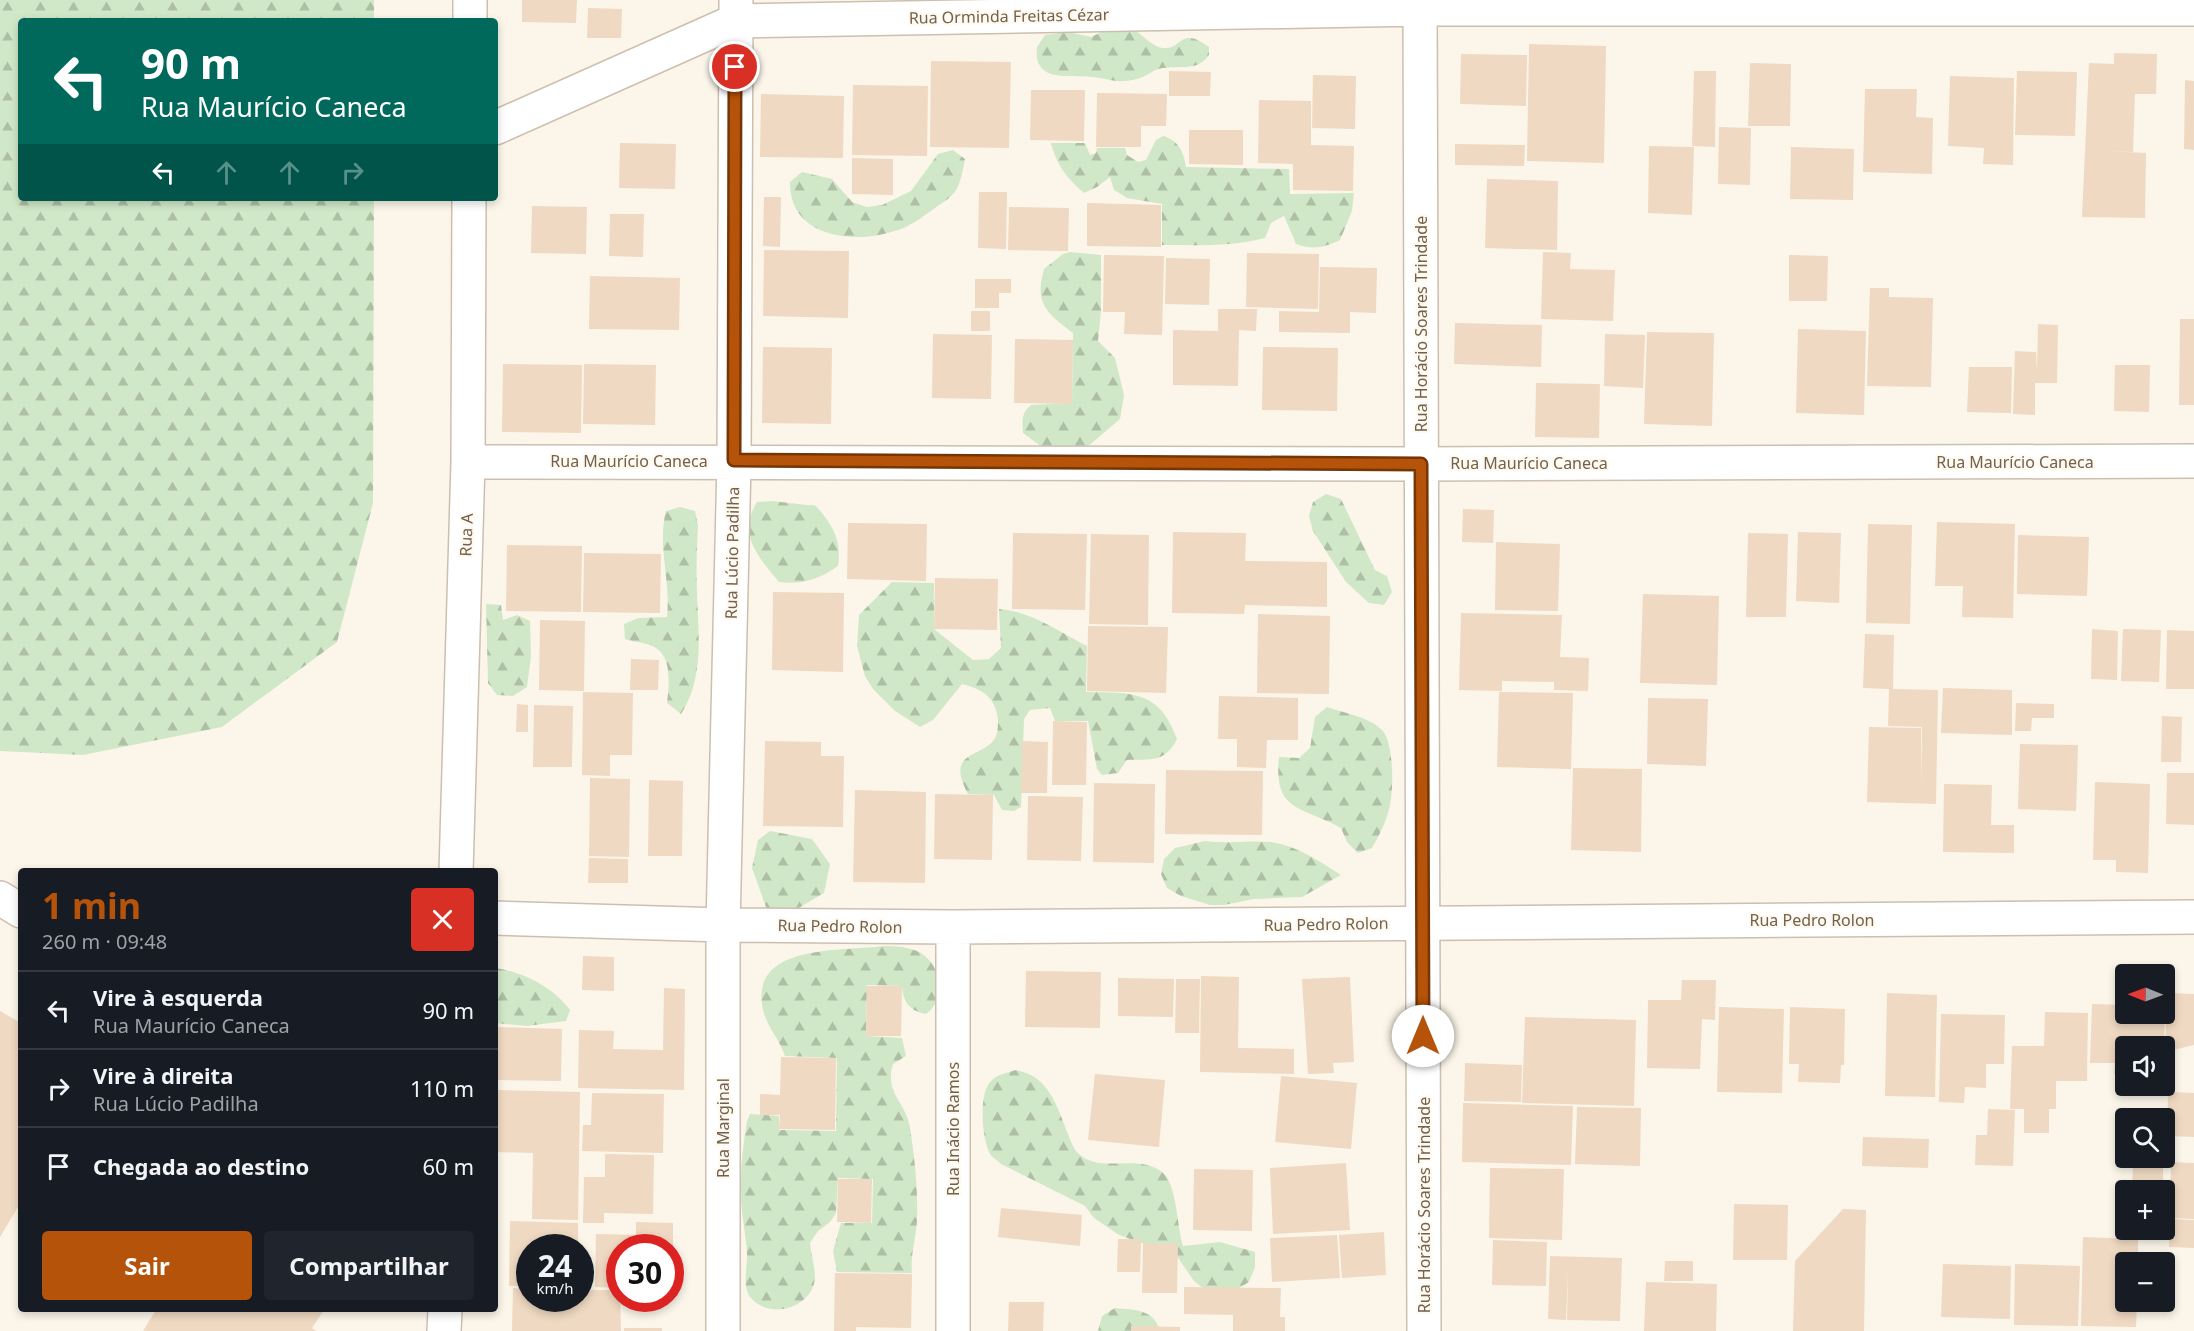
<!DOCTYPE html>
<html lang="pt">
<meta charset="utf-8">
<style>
:root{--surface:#171b24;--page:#20242c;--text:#f1f3f6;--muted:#9ea1a6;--line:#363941;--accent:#b45309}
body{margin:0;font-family:"Noto Sans",sans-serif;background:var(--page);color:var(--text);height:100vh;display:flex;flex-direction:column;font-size:22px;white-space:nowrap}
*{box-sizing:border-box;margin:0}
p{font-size:20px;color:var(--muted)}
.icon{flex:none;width:33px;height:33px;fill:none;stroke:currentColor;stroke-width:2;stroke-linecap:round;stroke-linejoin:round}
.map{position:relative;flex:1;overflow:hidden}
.sheet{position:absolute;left:18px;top:868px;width:480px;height:444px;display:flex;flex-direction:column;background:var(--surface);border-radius:6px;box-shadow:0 3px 9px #0003}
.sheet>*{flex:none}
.hud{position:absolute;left:18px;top:18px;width:480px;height:183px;border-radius:6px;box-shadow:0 3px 9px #0003;background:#00695c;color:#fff;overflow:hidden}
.needle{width:39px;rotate:271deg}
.tools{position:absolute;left:2115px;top:964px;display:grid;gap:12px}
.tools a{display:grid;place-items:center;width:60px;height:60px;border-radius:6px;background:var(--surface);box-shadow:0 3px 9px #0003;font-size:30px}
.speed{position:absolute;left:516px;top:1234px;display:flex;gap:12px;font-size:30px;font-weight:700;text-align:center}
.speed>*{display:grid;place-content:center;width:78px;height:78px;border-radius:50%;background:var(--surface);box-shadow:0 3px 9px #0003;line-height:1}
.speed small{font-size:15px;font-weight:400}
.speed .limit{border:9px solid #d22;background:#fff;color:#111}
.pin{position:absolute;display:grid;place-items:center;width:51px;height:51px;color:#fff;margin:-26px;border:3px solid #fff;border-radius:50%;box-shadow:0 2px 6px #0007}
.me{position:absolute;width:66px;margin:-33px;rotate:0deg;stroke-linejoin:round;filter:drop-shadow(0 0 4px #0008)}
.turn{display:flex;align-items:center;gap:21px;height:126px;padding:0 24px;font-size:27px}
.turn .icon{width:78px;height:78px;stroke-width:2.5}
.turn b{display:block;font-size:42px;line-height:51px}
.lanes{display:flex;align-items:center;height:57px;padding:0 24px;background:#0003;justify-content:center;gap:30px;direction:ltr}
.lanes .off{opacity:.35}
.round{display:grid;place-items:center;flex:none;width:63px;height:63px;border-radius:6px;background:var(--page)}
.head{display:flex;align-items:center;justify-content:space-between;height:102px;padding:0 24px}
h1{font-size:36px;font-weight:700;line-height:45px;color:var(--accent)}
.button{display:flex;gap:12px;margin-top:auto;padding:12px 24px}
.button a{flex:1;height:69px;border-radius:6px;background:var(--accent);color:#fff;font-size:24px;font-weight:700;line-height:69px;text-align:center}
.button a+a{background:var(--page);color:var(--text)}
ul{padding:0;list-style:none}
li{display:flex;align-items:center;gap:18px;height:78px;padding:0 24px;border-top:2px solid var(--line)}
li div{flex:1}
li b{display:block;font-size:22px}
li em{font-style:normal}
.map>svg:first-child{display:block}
.forest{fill:url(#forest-firs)}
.building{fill:#efd9c2}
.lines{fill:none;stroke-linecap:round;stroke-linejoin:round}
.street-casing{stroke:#cdbfaf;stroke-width:36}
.street{stroke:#fff;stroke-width:33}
.route-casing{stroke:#753606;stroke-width:15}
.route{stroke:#b45309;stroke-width:10}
.labels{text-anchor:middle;stroke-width:4.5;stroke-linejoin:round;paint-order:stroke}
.street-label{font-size:16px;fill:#74604e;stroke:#fefaef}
</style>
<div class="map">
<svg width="2194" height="1331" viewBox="0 0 2194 1331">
<defs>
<pattern id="forest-firs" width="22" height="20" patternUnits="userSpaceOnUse" patternTransform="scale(1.5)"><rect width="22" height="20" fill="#d1e8c8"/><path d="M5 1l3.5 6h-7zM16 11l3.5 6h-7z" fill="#aebfa5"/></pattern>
</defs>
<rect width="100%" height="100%" fill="#fbf6e9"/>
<path class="forest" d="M0,0H374V21H21V198H374L373,503L337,642L222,727L83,755L0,751Z
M1130,26C1139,32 1151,46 1162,48C1183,50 1179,25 1209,47V55C1198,73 1176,64 1158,69C1151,72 1145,77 1137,79C1116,84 1111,79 1092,77C1068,74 1033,84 1037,47L1045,35L1068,32L1091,37L1104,31Z
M1163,136C1179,140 1184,153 1186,167L1289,169L1290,194L1354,193L1352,211L1340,240C1323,248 1313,250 1296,244L1284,216L1271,223L1265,238C1231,247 1197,245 1162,245V204L1127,198L1114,190L1110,177L1097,187L1084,193C1067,179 1056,164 1051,143H1085L1090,155L1096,153L1097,148H1125L1127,155L1138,162L1146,160L1156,140Z
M953,150L965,159C963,169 961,182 956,190C951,198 942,203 935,208C922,217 910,227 895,231C852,245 789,237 790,182L802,172L832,179L852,202L867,207L882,205L911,191L938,154Z
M1070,252L1101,255V311L1098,341L1115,358L1124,395L1120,419L1085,449L1042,447L1023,433C1022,422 1021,413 1031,405L1072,403L1073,333C1047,313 1034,304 1044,269L1063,254Z
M1326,494L1341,499L1375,570L1387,576L1392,592L1384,605L1369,603L1346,582L1313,531L1309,516L1313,502Z
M772,501L816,506C833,525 842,541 838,566C820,579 802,585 779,582C758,557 737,534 757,502Z
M680,507L695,511L698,526C697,547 696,569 697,591C698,632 705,677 681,714L667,703C669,686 673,654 652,646C644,642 633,642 625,639L624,624L638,618L667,617C671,582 657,545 666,511Z
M892,582L934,583V629L973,660L989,659L1001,648L999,609C1031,611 1059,632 1087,646L1086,692C1131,693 1159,689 1177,739C1165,763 1151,759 1127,760L1118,773L1102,775L1097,769L1088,721H1055L1050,708L1030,710L1024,719L1021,807L1014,811L1002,810L994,795L968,794C944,749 983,759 995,738C998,734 998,724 998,720C996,697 982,689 962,684L933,720L920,727L895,711L873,689L865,676L857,646L859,615Z
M486,604L501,605L503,620L517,615L530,621L531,656L527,687L513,696L497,695L488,683Z
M1327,707C1344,713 1370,717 1383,731C1394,745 1394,792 1389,809C1386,823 1379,835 1372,848L1358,853L1347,842L1341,828C1303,806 1273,813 1279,757L1299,758L1310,748L1315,717Z
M770,831L812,839L830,864L824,893L797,909L767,910L752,868L758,840Z
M1205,841C1227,844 1248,840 1270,842C1296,845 1319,861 1341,875L1302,897L1254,899L1224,905H1210L1181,896L1167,888L1161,874L1164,859L1175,848Z
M884,946C897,946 915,947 925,956C942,970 945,1001 926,1014C909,1011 903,1001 902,986L867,985L866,1036L902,1038L906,1056L893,1064C884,1094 906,1101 910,1128C915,1160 918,1189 917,1221C916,1238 910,1256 912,1273L837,1272L833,1251L841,1223H872L873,1179L838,1178L836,1213L830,1222L818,1231L810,1243C811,1257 817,1270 814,1284C807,1309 769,1319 751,1298C741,1287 748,1267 747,1253C746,1234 741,1214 741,1194C740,1171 743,1145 747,1121L750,1114L779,1116V1130L836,1131L837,1058L785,1056C780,1040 767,1027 763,1010C748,942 844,952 884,946Z
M495,968C523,972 553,987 570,1010L566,1021L527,1026L495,1023Z
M1016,1070C1049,1076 1057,1106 1068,1134C1071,1141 1073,1149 1079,1154C1100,1174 1138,1153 1162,1172C1177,1183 1177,1227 1183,1246L1220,1242L1255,1252V1267L1249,1282L1236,1290H1205L1194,1281L1176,1255L1119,1235L1094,1218L1085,1206L1001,1164C998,1161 992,1157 990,1154C982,1140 978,1093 991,1081C997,1074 1007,1073 1016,1070Z
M1115,1308C1135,1310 1154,1309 1160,1331H1098L1102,1316Z"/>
<path class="building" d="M522,0H577L576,23L522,22Z
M588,8L622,9L621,38H587Z
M1529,44L1606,46L1604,163L1527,161Z
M2114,53L2157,54L2156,94H2135L2133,152L2105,151L2146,153L2145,218L2082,217L2089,63L2114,64Z
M1461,54L1527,55L1526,106L1460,104Z
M931,61L1011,62L1009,148L930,147Z
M1750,63L1791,64L1790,126H1748Z
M1169,71L1211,72L1210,96H1169Z
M1694,71H1716L1715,147L1692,146Z
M2017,71L2077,72L2075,136L2015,135Z
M1313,75L1356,76L1355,129L1312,128Z
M1950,76L2014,78L2013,165L1983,164L1984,148L1948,146Z
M2185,80L2194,81V150L2184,149Z
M853,85L928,86L927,156L852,155Z
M1865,89H1917L1916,117L1933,118L1932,174L1863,172Z
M1031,90H1085L1084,141L1030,140Z
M1097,93L1167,94L1166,126H1141V147H1096Z
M761,94L844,96L843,158L760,157Z
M1259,100L1311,101V145L1354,146L1353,191L1293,190V164L1258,163Z
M1719,127L1751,128L1750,185L1718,184Z
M1189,130H1243V165L1189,164Z
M620,143L676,144L675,189L619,188Z
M1455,144L1525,145L1524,166L1455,165Z
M1649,146L1694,147L1692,215L1648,213Z
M1791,147L1854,149L1853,200L1790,199Z
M852,158L893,159V195L852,194Z
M1487,179L1558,181L1557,250L1485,248Z
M979,192H1007L1006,249L978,248Z
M764,197H781L780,247L763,246Z
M1087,203L1161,205V247L1087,246Z
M532,206L587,207L586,254L531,253Z
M1009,207L1069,208L1068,251L1008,250Z
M610,214H644L643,257L609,256Z
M764,250L849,251L848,318L763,316Z
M1543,252L1571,253L1570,269L1615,270L1613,321L1541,319Z
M1247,253L1319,254L1318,309L1246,307Z
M1104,255L1164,256L1162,335L1124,334L1125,312H1103Z
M1789,255L1828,256L1827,301H1789Z
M1166,258L1210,259L1209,305L1165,304Z
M1320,267L1377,268L1376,313L1350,312V333L1279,332V311L1319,312Z
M590,276L680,278L679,330L589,329Z
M975,279H1011V293H999V308H975Z
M1870,288H1889V297L1933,298L1931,387L1867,386Z
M1218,309H1257L1256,331L1239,330L1238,386L1173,385V330L1218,331Z
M971,311H990V331H971Z
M2180,319H2194V405H2179Z
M1455,323L1542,325L1541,367L1454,364Z
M2038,324L2058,325L2057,383H2035V415L2013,414L2015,351L2036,352L2037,371Z
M1798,329L1866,331L1864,415L1796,413Z
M1647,332L1714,333L1712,426L1644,424Z
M933,334L992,335L991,399L932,398Z
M1605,334L1645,335L1643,388L1604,386Z
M1015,339L1073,340L1072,404L1014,403Z
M763,347L832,348L831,424L762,423Z
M1263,347L1338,348L1337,411L1262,410Z
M503,364L582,365L581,433L502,432Z
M584,364L656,365L655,425L583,424Z
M2115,365H2150L2149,412L2114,411Z
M1969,367H2012L2011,413L1967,412Z
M1536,383L1600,384L1599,438L1535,437Z
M1463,509L1494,510L1493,543L1462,542Z
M1937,522L2015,524L2013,618L1962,617L1963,586H1935Z
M848,523L927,524L926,581L847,579Z
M1868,524L1912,525L1910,624L1866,623Z
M1173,532L1246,533L1245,561L1327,562V607L1245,605L1244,614L1172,613Z
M1798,532L1841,533L1839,603L1796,601Z
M1013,533L1087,534L1085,610L1012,609Z
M1748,533L1788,534L1786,617H1746Z
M1091,534L1149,535L1148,625L1089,624Z
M2018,535L2089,537L2087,596L2017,594Z
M1496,542L1560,544L1558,611L1495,610Z
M507,545L582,546L581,612L506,611Z
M584,553L661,554L660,613L583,612Z
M935,578L998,579L997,630L934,629Z
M773,592L844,593L843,672L772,670Z
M1643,594L1719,596L1717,685L1640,683Z
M1461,613L1562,615L1560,657L1589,658L1588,691L1554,690V682L1502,681V691L1459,690Z
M1258,614L1330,616L1329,694L1257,693Z
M540,620L585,621L584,691L539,690Z
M1088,626L1168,627L1166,693L1087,691Z
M2092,629L2118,631L2117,680L2091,679Z
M2123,629L2161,630L2159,682L2121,681Z
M2167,630L2194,631V689H2166Z
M1865,634L1894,635L1893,689L1938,690L1936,804L1867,802L1869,727L1921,728V786L1922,727L1888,726L1889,689L1863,688Z
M631,659L659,660L658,690H630Z
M1943,688L2012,690V735L1941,733Z
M583,692L633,693L632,755H610V776L582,775Z
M1499,692L1573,693L1571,769L1497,767Z
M1219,696L1298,698V740H1267L1266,768L1237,767V739H1218Z
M1648,698L1708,699L1706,766L1647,764Z
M2016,703L2054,704V718H2032L2031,731H2015Z
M517,704L528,705V732H516Z
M534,705L573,706L572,767H533Z
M2162,716L2182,717L2181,762H2161Z
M1053,721L1087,722L1086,785H1052Z
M765,741L821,742V756H844L843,827L763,826Z
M1022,741L1048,742L1047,793H1021Z
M2020,744L2078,745L2076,811L2018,809Z
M1573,768L1642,769L1641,852L1571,850Z
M1166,770L1263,771L1262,835L1165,834Z
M2167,773H2194V825L2166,824Z
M590,778L630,779L629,857L589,856Z
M649,780L683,781L682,856H648Z
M2095,782L2150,784L2148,873L2116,872V860H2093Z
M1094,783L1155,784L1154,863L1093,862Z
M1944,784L1992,785L1991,825H2014V853L1943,852Z
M855,790L926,792L925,883L853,882Z
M935,794L993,795L992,860L934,859Z
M1028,796L1083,797L1081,861L1027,860Z
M589,858L628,859V883H588Z
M583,956L614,957V991L582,990Z
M1026,971L1101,972L1100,1028L1025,1027Z
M1201,976L1239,977L1238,1048L1294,1049V1074L1200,1072Z
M1350,977L1354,1062L1333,1063L1334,1073L1308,1074L1302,979Z
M1118,978L1174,979L1173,1017L1118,1016Z
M1176,979H1200L1199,1033H1175Z
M1682,980H1716L1715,1020L1702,1019L1700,1069L1647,1068L1648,1000H1681Z
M867,986H902L901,1036H866Z
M664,988L685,989L684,1090L578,1088L579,1030L614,1031L613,1049L663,1050Z
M1887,993L1937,995L1935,1097L1885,1096Z
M2167,993L2194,994V1045L2165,1052Z
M2092,1004L2126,1005V1014H2165L2164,1047H2126V1075L2114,1074L2115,1063H2090Z
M1719,1007L1784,1009L1782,1093L1717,1092Z
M1790,1007L1845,1009L1844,1065H1841L1840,1083L1798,1082L1799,1064H1789Z
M0,1011L21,1023V1202L0,1237Z
M2045,1012L2088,1013L2087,1081H2056V1109H2049V1133H2024V1109H2010L2012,1046H2044Z
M1941,1014L2005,1015L2004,1064H1986V1088L1965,1087L1964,1103L1939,1102Z
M1525,1017L1636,1020L1634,1106L1522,1103Z
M497,1027L562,1029L561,1081L496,1080Z
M781,1057L836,1058L835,1130L779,1129L780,1115H760V1094L780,1095Z
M1465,1063L1522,1065L1521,1102L1464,1101Z
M1095,1074L1165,1080L1159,1147L1088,1140Z
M1281,1076L1357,1083L1351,1149L1275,1142Z
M495,1090L580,1092L578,1220L532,1219L533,1153L495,1152Z
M2168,1092L2194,1093V1137L2167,1136Z
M592,1093L664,1094L663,1153L582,1151L583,1125H591Z
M1463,1103L1573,1106L1571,1165L1462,1162Z
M1577,1107L1641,1108L1640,1166L1575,1164Z
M1988,1109L2015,1110L2013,1166L1975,1165L1976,1135H1987Z
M1863,1137L1929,1139L1928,1168L1862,1166Z
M605,1154L654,1155L653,1214L604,1213V1223H583L584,1177H605Z
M2171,1162L2194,1163V1219L2170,1218Z
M1346,1163L1350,1230L1273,1234L1270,1168Z
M2133,1163L2163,1164V1191H2132Z
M1490,1168L1564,1169L1562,1240L1489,1238Z
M1194,1169L1253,1170L1252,1231L1193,1230Z
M838,1179H872L871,1223L837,1222Z
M1734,1204L1788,1205L1787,1260H1733Z
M1001,1208L1082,1215L1080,1246L998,1237Z
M1843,1209L1866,1210L1864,1331H1793L1795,1261Z
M2170,1219L2194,1220V1248L2169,1247Z
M510,1221L578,1223V1248H530V1286H509Z
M636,1222L673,1223V1258L670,1248H620V1288L595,1287L596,1234L636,1235Z
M1384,1232L1386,1275L1342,1278L1339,1235Z
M1337,1235L1340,1278L1272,1282L1270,1238Z
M2083,1237L2138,1239V1263H2126V1302H2137L2136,1327L2081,1326Z
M1118,1239H1141L1140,1272H1117Z
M1493,1240L1547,1242L1546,1286L1492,1285Z
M1143,1243L1178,1244L1177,1293H1142Z
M1550,1256L1622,1258L1620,1321L1567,1320L1568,1271L1566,1320L1548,1319Z
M1665,1261H1693V1281H1664Z
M1943,1264L2011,1266L2010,1319L1941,1317Z
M2015,1264L2080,1266L2078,1326L2014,1325Z
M835,1273L912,1274L911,1328L856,1327V1331H834Z
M1646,1282L1717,1284L1716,1331H1644Z
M1184,1287L1281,1288L1280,1317H1285V1331H1233V1315L1184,1314Z
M513,1288L530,1289V1299H580V1290H620L621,1331H512Z
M1009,1302H1044L1043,1331H1008Z
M156,1310L197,1312L324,1310L312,1328L316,1331H143Z
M1131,1326L1180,1327V1331H1131Z
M624,1328H662V1331H624Z"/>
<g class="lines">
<g class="street-casing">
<path id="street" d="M470,0V21
M1420,0L1424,1331
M495,128L735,21L1420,9H2194
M468,462L1421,464L2194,461
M456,872L468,462L469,198
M0,898L21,911
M495,918L723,925L953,927L2194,917
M953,927V1331
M444,1331L445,1310
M723,1331V925L734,461L736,2"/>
</g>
<use href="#street" class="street"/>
</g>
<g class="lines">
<g class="route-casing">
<path id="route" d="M735,67L734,460L1421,464L1423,1036"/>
</g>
<use href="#route" class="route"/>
</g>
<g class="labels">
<g class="street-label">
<text transform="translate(1009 16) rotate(-1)" y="6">Rua Orminda Freitas Cézar</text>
<text transform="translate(1421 324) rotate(-90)" y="6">Rua Horácio Soares Trindade</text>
<text x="629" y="467">Rua Maurício Caneca</text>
<text x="2015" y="468">Rua Maurício Caneca</text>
<text x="1529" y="469">Rua Maurício Caneca</text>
<text transform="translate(466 535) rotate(-88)" y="6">Rua A</text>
<text transform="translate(732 553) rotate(-89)" y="6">Rua Lúcio Padilha</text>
<text x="1812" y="926">Rua Pedro Rolon</text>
<text transform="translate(1326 924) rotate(-1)" y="6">Rua Pedro Rolon</text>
<text transform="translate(840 926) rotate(1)" y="6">Rua Pedro Rolon</text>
<text transform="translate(723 1128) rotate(-90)" y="6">Rua Marginal</text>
<text transform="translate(953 1129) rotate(-90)" y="6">Rua Inácio Ramos</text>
<text transform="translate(1424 1205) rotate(-90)" y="6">Rua Horácio Soares Trindade</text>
</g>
</g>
</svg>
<div class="tools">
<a><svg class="needle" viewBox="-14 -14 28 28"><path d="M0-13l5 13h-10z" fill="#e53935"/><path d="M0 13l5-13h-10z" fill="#9ea1a6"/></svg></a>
<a><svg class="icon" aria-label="sound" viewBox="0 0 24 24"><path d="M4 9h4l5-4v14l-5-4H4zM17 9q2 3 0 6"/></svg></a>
<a><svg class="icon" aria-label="search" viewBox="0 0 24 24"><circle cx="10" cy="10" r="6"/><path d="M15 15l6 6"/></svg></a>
<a>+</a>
<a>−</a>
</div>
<div class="speed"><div>24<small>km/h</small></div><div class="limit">30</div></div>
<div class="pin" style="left:735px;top:67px;background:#d93025"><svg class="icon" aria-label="arrive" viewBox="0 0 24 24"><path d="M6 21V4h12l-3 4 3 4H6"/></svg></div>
<svg class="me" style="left:1423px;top:1036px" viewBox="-20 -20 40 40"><circle r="19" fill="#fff"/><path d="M0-13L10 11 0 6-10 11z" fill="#b45309"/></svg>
<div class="hud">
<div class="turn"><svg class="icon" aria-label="left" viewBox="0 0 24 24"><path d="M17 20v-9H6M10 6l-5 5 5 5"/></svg><div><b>90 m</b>Rua Maurício Caneca</div></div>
<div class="lanes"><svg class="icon" aria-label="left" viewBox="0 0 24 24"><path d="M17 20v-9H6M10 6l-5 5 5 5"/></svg><svg class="icon off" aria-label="ahead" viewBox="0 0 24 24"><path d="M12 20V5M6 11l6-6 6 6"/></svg><svg class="icon off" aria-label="ahead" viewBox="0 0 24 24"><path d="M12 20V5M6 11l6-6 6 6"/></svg><svg class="icon off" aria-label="right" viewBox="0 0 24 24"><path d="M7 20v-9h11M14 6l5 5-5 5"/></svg></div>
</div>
<section class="sheet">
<div class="head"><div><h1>1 min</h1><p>260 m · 09:48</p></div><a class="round" style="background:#d93025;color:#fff"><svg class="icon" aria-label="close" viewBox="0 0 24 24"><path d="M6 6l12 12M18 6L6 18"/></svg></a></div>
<ul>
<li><svg class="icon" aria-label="left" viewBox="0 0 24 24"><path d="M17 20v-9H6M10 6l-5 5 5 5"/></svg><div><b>Vire à esquerda</b><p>Rua Maurício Caneca</p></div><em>90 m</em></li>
<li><svg class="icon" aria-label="right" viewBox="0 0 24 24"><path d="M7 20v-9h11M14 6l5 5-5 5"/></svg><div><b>Vire à direita</b><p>Rua Lúcio Padilha</p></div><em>110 m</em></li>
<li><svg class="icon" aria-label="arrive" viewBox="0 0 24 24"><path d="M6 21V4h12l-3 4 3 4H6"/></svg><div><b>Chegada ao destino</b></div><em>60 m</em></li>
</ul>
<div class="button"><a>Sair</a><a>Compartilhar</a></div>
</section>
</div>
